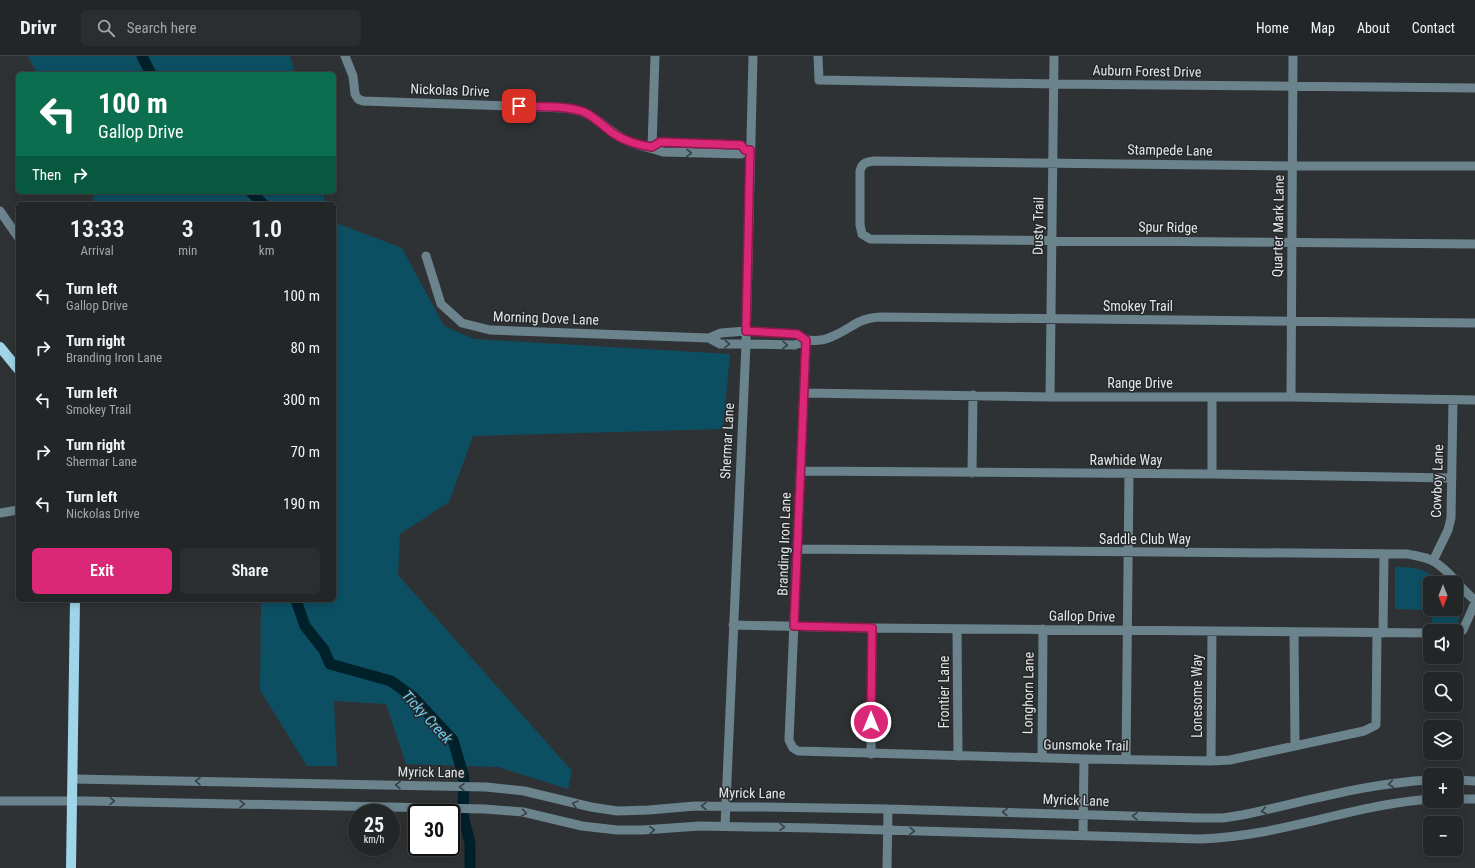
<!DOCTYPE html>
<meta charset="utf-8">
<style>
:root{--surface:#232627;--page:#2b2e2f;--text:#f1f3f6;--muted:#a3a5a7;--line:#404344;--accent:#db2777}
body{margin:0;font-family:"Roboto Condensed",sans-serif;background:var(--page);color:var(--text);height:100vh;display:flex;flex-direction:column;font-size:15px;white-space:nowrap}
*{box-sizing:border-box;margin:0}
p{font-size:13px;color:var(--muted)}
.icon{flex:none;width:22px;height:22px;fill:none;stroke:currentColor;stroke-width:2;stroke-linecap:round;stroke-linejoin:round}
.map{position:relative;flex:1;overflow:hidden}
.sheet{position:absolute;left:16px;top:146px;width:320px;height:400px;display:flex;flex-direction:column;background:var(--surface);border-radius:6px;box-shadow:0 2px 10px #0003,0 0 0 1px var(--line)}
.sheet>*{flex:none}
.banner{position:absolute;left:16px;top:16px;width:320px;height:122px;border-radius:6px;box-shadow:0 2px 10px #0003,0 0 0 1px var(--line);background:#0b6e4f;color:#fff;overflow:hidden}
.needle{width:26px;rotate:180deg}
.tools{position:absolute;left:1423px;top:520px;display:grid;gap:8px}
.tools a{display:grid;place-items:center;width:40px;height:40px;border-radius:6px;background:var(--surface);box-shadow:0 2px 10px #0003,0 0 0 1px var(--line);font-size:20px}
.speed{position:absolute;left:348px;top:748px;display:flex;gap:8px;font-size:20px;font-weight:700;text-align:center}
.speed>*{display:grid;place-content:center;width:52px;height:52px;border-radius:50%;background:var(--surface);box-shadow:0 2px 10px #0003,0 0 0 1px var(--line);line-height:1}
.speed small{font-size:10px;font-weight:400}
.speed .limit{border:2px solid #111;border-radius:6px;background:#fff;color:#111}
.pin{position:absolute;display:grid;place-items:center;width:34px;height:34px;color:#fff;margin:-17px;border-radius:8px;box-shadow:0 2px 6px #0006}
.me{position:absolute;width:44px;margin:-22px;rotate:0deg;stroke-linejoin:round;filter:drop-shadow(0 0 3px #0008)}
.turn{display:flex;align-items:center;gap:14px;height:84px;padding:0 16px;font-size:18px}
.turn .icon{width:52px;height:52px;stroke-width:2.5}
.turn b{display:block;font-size:28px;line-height:34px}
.then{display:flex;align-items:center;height:38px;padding:0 16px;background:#0003;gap:8px;font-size:15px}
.eta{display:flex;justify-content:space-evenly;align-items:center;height:68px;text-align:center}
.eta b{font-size:24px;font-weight:600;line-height:28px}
.action{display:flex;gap:8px;margin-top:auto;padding:8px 16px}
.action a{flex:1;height:46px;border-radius:6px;background:var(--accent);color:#fff;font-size:16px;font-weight:600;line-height:46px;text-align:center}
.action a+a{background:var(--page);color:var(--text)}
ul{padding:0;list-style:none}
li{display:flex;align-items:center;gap:12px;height:52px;padding:0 16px}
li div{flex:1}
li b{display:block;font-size:15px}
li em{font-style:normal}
header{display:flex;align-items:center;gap:24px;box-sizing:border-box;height:56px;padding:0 20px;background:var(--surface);border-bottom:1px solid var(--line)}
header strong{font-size:19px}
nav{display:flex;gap:22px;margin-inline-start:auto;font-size:14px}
.search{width:280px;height:36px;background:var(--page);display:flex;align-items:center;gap:10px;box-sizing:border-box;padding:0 14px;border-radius:6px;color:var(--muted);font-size:15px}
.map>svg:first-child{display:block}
.green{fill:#0c4f63}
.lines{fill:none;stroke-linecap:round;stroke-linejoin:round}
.river{stroke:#00202a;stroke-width:11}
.minor{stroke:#6a838d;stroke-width:9}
.major{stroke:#a0d5e9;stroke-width:10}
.oneway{stroke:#363f43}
.route-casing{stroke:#8e194d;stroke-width:10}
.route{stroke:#db2777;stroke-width:7}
.labels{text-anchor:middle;stroke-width:3;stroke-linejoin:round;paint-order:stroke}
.street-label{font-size:14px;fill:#e3e5e6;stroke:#25282a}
.water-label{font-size:15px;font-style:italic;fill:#6fcff1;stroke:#25282a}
</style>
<header>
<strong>Drivr</strong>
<div class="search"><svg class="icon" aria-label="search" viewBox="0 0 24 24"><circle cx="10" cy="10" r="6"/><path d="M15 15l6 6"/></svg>Search here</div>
<nav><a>Home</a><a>Map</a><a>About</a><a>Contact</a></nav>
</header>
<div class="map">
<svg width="1475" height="812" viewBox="0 0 1475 812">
<rect width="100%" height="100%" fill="#2f3234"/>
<path class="green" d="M28,0H290L295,18H37Z
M93,136H323L326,148H93Z
M334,166L402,192L444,270L474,283L730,298L723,373L473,380L449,446L400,478L398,519L572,715L568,733L498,711L406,708L386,648L334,645L337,710H307L260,634L261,544H334Z
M1395,511C1414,511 1427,513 1441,527H1430V553H1456V542C1466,552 1461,556 1457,568H1432V554L1395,553Z"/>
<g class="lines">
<path class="river" d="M142,0L151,18
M251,136L263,148
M296,544L305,570L324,594L330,608L391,625L413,641L453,684L464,722L463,759L470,787V812"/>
<path class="minor" d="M345,0L353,20L355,38L358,43L363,45L564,52C571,53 578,54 585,57C599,63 610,76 624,83C636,90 650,91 663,96L741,98L745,94H750
M818,0L819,24L1054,28L1475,32
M652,91L660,86L741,89L745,94
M652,91L655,0
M1475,110H1293L874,105C866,106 862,107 860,115V169L862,178L870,183L1475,188
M0,155L18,181
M426,200L441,248L462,267L490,274L709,282L721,277L746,275L797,278L806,284L795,289L746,288H720L709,282
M804,337L1050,341H1291L1475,344
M1050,341L1054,0
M1291,341L1293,0
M801,415L1212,418L1452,422
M972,417L973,339
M1212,418V341
M0,457L18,454
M797,493L1408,498C1416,500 1426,501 1433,505C1450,514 1460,533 1475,544
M1433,505L1448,474L1451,462L1453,344
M733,569L872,572L1430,577
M957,573L958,700
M1294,576L1295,689
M1377,577L1376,669L1364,675L1230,704L1211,705L1084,703L798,695L793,692L789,684L806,284C815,285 823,285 831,281C852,273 856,262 881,261L1475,267
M1383,577L1384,499
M1456,577L1463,574L1475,547
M871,698L872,572
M1042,702L1043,573
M1126,704L1129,418
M1211,705L1212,575
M73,723L486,731L524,735L591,751L617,755L649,754L695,750L888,753L1198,762H1223L1242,759C1304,746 1367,727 1430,724
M1456,724L1475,725
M1456,743H1475
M0,745H87L485,753L523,756L582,770L617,774H642L700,770L813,772L1200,783C1278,781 1352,749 1430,743
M725,770L746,288L753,0
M1083,779L1084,703
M887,812L888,753"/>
<path class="major" d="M0,291L18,313
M71,812L75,544"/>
</g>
<defs><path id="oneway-chevron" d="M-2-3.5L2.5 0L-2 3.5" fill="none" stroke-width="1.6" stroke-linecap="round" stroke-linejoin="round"/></defs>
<g class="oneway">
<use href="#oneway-chevron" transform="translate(689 97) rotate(1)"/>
<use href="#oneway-chevron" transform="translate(727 288) rotate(3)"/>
<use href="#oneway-chevron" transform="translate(785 289) rotate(1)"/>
<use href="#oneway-chevron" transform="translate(198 725) rotate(-179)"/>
<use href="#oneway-chevron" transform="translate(1391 728) rotate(172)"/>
<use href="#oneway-chevron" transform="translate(398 729) rotate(-179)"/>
<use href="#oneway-chevron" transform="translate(462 731) rotate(-178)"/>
<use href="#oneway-chevron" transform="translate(112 745) rotate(1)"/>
<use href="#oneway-chevron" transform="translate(242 748) rotate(1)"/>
<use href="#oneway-chevron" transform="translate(575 748) rotate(-165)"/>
<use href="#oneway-chevron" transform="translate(704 750) rotate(-179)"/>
<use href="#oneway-chevron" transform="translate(1264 755) rotate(167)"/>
<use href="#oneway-chevron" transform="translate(1005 756) rotate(-178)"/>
<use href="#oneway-chevron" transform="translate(524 757) rotate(9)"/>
<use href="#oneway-chevron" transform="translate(1135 760) rotate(-178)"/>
<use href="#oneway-chevron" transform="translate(782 771) rotate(1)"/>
<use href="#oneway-chevron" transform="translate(652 774) rotate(-3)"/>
<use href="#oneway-chevron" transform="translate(912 775) rotate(2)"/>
</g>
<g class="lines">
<g class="route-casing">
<path id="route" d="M519,50C540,51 563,49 584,56C595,61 604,71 614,78C625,85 638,89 652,91L660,86L741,89L745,94H750L746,275L797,278L806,284L794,570L872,572L871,666"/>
</g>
<use href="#route" class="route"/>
</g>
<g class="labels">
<g class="street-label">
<text transform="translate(1147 15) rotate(1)" y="5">Auburn Forest Drive</text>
<text transform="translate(450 34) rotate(2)" y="5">Nickolas Drive</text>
<text transform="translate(1170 94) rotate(1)" y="5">Stampede Lane</text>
<text transform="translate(1038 170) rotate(-89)" y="5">Dusty Trail</text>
<text transform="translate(1278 170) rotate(-89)" y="5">Quarter Mark Lane</text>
<text transform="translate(1168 171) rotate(1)" y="5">Spur Ridge</text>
<text x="1138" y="255">Smokey Trail</text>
<text transform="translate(546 262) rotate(2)" y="5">Morning Dove Lane</text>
<text x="1140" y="332">Range Drive</text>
<text transform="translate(727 385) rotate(-87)" y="5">Shermar Lane</text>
<text x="1126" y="409">Rawhide Way</text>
<text transform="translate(1437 425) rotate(-88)" y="5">Cowboy Lane</text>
<text x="1145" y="488">Saddle Club Way</text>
<text transform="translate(784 488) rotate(-88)" y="5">Branding Iron Lane</text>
<text transform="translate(1082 560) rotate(1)" y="5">Gallop Drive</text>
<text transform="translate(944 636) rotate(-90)" y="5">Frontier Lane</text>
<text transform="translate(1028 637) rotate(-89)" y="5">Longhorn Lane</text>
<text transform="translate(1197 640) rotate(-90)" y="5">Lonesome Way</text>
<text transform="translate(1086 689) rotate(1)" y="5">Gunsmoke Trail</text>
<text transform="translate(431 716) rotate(1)" y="5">Myrick Lane</text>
<text transform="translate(752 737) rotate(1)" y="5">Myrick Lane</text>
<text transform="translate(1076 744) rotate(2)" y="5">Myrick Lane</text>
</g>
<g class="water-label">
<text transform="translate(427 661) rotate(47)" y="5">Ticky Creek</text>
</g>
</g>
</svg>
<div class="tools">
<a><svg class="needle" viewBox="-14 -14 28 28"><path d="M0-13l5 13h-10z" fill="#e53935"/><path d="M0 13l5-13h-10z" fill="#a3a5a7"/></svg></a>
<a><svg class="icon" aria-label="sound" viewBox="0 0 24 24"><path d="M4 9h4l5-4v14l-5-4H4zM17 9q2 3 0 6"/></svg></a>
<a><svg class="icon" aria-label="search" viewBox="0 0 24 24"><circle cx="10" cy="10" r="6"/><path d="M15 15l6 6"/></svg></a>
<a><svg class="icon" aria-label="layers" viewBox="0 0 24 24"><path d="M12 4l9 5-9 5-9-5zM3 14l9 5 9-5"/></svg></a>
<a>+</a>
<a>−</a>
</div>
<div class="speed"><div>25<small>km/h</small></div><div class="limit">30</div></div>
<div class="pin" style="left:519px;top:50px;background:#d93025"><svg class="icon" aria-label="arrive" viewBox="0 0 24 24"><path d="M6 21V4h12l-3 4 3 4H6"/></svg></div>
<svg class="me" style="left:871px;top:666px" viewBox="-20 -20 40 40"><circle r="17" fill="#db2777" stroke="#fff" stroke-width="3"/><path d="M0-11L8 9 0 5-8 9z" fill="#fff"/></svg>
<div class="banner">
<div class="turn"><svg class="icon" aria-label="left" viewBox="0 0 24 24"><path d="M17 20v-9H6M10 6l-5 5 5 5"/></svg><div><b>100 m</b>Gallop Drive</div></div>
<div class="then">Then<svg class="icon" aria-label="right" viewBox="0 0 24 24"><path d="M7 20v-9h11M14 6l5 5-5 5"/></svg></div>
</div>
<section class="sheet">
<div class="eta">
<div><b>13:33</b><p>Arrival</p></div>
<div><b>3</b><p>min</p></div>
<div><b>1.0</b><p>km</p></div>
</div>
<ul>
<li><svg class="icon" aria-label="left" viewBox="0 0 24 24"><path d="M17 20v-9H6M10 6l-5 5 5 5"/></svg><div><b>Turn left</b><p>Gallop Drive</p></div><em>100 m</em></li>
<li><svg class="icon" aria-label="right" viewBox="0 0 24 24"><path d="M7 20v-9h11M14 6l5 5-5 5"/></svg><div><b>Turn right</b><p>Branding Iron Lane</p></div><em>80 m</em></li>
<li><svg class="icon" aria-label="left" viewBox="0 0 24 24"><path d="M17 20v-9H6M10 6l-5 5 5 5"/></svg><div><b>Turn left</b><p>Smokey Trail</p></div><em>300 m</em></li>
<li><svg class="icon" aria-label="right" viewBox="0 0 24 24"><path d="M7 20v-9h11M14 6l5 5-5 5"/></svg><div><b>Turn right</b><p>Shermar Lane</p></div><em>70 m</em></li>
<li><svg class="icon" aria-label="left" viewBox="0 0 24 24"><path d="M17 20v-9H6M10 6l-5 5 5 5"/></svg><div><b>Turn left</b><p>Nickolas Drive</p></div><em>190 m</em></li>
</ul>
<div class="action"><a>Exit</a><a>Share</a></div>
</section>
</div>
